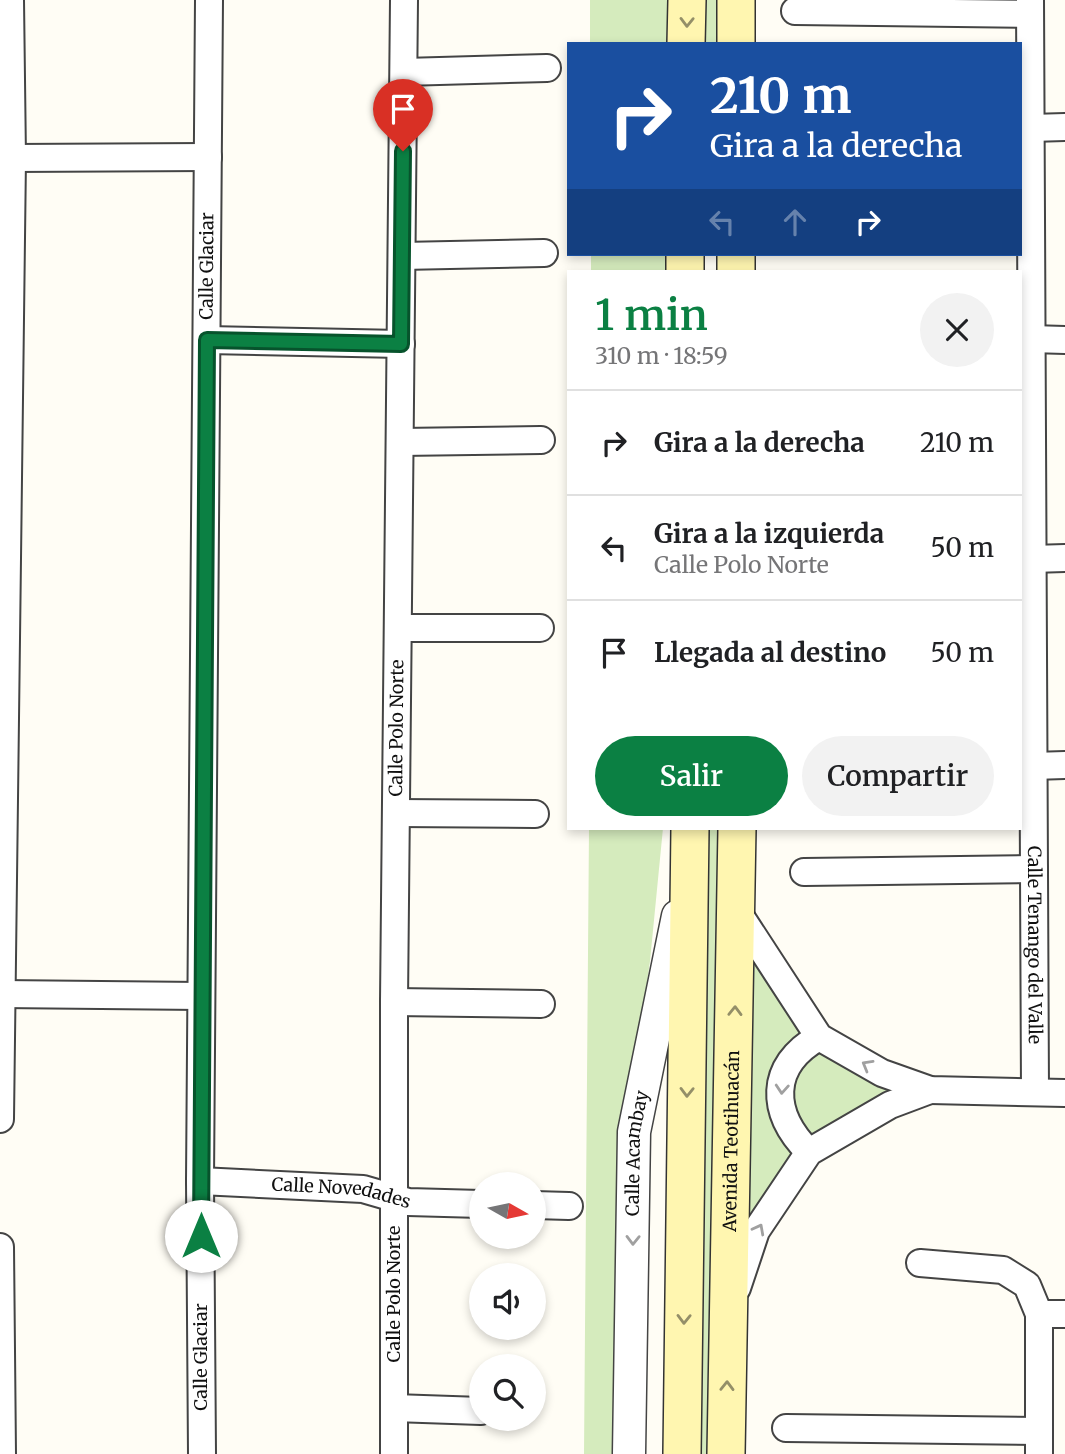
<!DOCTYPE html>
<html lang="es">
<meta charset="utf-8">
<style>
:root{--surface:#fff;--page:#f2f2f2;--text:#202124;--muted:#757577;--line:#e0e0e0;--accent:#0b8043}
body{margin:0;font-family:Merriweather,serif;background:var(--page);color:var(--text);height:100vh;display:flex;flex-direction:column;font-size:26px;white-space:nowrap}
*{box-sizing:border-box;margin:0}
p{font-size:23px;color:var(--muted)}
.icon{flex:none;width:38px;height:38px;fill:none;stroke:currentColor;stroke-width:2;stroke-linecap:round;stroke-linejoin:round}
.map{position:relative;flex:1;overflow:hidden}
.panel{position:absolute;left:567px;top:270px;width:455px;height:560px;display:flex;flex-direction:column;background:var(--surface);border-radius:0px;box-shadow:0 4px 10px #0003}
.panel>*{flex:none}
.banner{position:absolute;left:567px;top:42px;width:455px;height:214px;border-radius:0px;box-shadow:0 4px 10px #0003;background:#1a4fa0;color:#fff;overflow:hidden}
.needle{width:46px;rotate:99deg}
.controls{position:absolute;left:469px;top:1172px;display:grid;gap:14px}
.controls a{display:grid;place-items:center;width:77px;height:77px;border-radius:50%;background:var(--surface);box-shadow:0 4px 10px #0003;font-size:35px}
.pin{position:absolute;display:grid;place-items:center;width:60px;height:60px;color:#fff;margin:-72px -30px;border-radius:50% 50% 50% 0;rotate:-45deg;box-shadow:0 0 7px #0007}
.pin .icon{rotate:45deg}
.me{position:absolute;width:77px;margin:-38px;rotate:0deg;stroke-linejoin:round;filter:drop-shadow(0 0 5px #0008)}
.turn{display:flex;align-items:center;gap:24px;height:147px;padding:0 28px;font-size:32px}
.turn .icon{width:91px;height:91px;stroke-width:2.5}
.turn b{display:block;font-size:49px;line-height:60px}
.lanes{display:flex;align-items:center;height:66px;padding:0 28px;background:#0003;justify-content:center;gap:35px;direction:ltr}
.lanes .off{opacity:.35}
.round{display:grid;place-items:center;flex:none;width:74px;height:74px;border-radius:37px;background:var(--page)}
.headline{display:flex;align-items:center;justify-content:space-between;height:119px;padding:0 28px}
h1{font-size:42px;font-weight:600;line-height:52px;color:var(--accent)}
.cta{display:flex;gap:14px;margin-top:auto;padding:14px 28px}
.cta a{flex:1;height:80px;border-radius:42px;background:var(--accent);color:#fff;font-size:28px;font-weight:600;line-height:80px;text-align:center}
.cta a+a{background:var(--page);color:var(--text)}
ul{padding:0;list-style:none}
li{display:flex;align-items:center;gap:21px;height:105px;padding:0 28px;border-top:2px solid var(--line)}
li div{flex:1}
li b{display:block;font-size:26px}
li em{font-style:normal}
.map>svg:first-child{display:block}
.green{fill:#d5ebbd}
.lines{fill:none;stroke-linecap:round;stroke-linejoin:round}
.minor-casing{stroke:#444;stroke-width:30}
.tertiary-casing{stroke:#444;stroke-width:35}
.secondary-casing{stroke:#333;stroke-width:40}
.minor{stroke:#fff;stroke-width:26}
.tertiary{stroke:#fff;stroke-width:32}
.secondary{stroke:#fff6b0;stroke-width:37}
.oneway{stroke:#948f68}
.oneway2{stroke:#a0a0a0}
.route-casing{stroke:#07532c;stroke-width:18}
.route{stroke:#0b8043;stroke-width:12}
.labels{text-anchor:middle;stroke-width:7;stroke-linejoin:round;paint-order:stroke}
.street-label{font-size:18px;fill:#111;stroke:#fff}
</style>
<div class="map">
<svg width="1065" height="1454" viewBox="0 0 1065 1454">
<rect width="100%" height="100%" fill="#fffdf5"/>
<path class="green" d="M590,0H677V44H590Z
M691,0H729L730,44H691Z
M591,254H678V271H591Z
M589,828H663L650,961L634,1076L619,1454H584Z
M693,828H733L721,1454H686Z
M743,945L813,1036L787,1055L799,1148L755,1218L749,1215L742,1198Z
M822,1048L887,1089L886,1093L814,1137C795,1124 780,1088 795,1068C801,1060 814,1054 822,1048Z"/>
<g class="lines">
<g class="minor-casing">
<g id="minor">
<path id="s1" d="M1030,0L1035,1092"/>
<path d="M795,11L1030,14"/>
<path d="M404,72L547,68"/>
<path d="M1031,128L1065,127"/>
<path d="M12,158L208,157"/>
<path d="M402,256L544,253"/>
<path d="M1031,339L1065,340"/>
<path d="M207,340L401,344"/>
<path d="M400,442L541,440"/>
<path d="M1032,559L1065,558"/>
<path d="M398,628H540"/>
<path d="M1033,766L1065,765"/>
<path d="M396,813L535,814"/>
<path d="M804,872L1034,869"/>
<path d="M737,911L819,1037L882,1073L930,1090L1065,1093"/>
<path d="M1,994L201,996"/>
<path d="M394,1002L541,1004"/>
<path d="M0,1119L12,158L10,0"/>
<path d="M809,1152C770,1113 768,1066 819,1037"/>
<path id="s2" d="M200,1181L363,1189L408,1202L481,1204"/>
<path d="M534,1205L569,1206"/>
<path d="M0,1247L2,1454"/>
<path d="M920,1263L1003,1270L1027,1285L1039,1314V1454"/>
<path d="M737,1288L756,1231L809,1152L890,1105L930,1090"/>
<path d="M1039,1314H1065"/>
<path d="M394,1408L481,1411"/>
<path d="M786,1428L1039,1431"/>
<path id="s3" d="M202,1454L200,1181L209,0"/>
<path id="s4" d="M394,1454V1002L404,0"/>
</g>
</g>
<g class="tertiary-casing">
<g id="tertiary">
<path id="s5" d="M629,1454L634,1132L678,916"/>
</g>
</g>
<g class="secondary-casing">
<g id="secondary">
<path d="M736,0V44"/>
<path d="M686,44L687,0"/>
<path d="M685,254V271"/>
<path d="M736,254V271"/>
<path d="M682,1454L690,828"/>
<path id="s6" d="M726,1454L737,828"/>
</g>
</g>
<use href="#minor" class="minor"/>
<use href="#tertiary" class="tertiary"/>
<use href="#secondary" class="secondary"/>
</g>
<defs><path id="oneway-chevron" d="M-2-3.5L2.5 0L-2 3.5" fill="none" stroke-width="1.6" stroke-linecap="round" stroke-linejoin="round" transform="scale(1.75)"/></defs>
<g class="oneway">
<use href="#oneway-chevron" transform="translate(687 22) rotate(91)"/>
<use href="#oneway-chevron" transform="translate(735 1011) rotate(-89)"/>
<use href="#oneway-chevron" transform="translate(687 1092) rotate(91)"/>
<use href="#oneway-chevron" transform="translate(684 1319) rotate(91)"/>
<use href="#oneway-chevron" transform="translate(727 1386) rotate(-89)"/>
</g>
<g class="oneway2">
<use href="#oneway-chevron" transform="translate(867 1065) rotate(-150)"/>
<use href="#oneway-chevron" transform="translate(782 1089) rotate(94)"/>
<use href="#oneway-chevron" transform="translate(759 1229) rotate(-62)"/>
<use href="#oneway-chevron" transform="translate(633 1240) rotate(91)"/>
</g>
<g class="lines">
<g class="route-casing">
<path id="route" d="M201,1236L207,340L401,344L403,151"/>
</g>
<use href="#route" class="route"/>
</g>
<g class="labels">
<g class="street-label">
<text dy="6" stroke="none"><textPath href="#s3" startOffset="1188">Calle Glaciar</textPath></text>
<text dy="6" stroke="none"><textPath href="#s4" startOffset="726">Calle Polo Norte</textPath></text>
<text dy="6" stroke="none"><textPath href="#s1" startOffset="945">Calle Tenango del Valle</textPath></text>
<text dy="6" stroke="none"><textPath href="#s6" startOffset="313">Avenida Teotihuacán</textPath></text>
<text dy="6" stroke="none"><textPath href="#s5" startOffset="301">Calle Acambay</textPath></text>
<text dy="6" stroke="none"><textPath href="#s2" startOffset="142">Calle Novedades</textPath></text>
<text transform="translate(394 1294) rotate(-90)" y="6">Calle Polo Norte</text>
<text transform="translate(201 1357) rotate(-90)" y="6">Calle Glaciar</text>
</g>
</g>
</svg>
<div class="controls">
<a><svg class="needle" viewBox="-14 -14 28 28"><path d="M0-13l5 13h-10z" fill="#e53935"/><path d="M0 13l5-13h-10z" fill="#757577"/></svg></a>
<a><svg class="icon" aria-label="sound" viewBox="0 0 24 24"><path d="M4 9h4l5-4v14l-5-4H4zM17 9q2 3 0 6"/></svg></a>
<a><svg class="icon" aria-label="search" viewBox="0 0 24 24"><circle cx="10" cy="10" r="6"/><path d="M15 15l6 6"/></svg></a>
</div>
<div class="pin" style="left:403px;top:151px;background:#d93025"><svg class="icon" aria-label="arrive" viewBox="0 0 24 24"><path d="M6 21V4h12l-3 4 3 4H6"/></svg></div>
<svg class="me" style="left:201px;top:1236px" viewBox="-20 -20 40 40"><circle r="19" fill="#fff"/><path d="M0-13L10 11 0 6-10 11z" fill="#0b8043"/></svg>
<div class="banner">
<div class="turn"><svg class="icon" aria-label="right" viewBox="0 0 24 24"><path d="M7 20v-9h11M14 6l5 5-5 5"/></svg><div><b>210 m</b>Gira a la derecha</div></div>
<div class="lanes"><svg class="icon off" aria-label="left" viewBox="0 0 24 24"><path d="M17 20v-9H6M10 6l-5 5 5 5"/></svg><svg class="icon off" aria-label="ahead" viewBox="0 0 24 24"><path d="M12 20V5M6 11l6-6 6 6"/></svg><svg class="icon" aria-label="right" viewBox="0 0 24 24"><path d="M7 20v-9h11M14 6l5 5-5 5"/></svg></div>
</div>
<section class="panel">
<div class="headline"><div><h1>1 min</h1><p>310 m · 18:59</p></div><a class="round"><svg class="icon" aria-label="close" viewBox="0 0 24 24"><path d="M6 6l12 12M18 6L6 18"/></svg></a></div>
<ul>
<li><svg class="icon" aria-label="right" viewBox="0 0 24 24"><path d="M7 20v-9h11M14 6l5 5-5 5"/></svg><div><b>Gira a la derecha</b></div><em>210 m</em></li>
<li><svg class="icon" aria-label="left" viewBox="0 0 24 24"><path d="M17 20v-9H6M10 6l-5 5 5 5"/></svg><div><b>Gira a la izquierda</b><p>Calle Polo Norte</p></div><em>50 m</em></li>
<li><svg class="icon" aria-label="arrive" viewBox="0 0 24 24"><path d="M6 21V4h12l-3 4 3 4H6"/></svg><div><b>Llegada al destino</b></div><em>50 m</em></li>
</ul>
<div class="cta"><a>Salir</a><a>Compartir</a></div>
</section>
</div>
